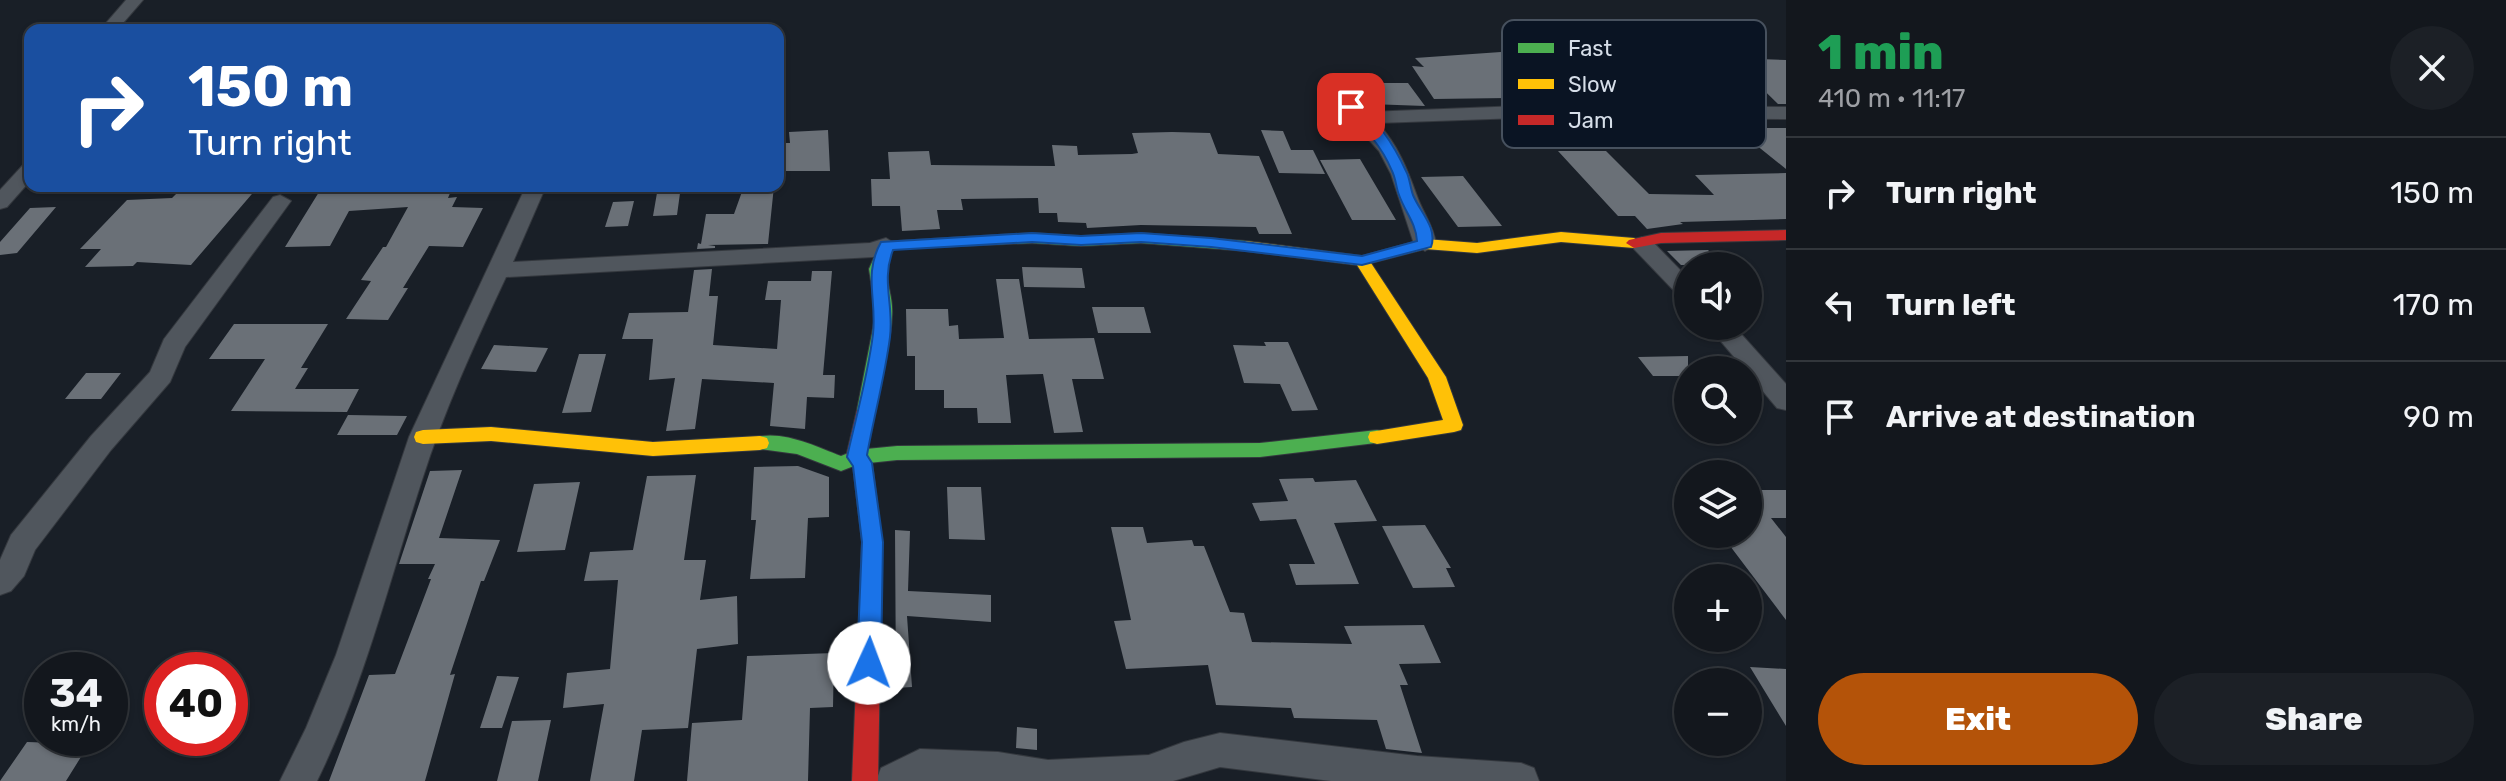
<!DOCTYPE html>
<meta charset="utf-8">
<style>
:root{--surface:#13171d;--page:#1c2026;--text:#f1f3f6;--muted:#9d9fa4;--line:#32363b;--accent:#b45309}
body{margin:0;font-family:Rubik,sans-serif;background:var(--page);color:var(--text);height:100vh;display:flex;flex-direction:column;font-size:30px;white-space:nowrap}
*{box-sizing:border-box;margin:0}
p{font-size:26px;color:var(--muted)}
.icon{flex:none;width:44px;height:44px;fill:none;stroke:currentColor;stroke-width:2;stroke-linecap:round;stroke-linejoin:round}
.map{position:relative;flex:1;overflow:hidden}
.drawer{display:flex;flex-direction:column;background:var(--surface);width:720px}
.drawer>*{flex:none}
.top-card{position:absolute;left:24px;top:24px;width:760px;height:168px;border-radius:16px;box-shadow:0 2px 6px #0004,0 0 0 2px var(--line);background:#1a4fa0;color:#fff;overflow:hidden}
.buttons{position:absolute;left:1674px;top:252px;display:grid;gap:16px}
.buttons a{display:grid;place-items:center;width:88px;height:88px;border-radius:50%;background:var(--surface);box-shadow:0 2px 6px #0004,0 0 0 2px var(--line);font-size:40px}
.speed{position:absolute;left:24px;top:652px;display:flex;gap:16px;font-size:40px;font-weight:700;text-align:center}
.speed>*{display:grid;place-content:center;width:104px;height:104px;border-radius:50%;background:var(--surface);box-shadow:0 2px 6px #0004,0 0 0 2px var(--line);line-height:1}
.speed small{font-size:20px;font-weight:400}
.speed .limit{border:12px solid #d22;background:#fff;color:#111}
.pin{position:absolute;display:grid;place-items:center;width:68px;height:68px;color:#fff;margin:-34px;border-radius:16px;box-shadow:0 4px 12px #0006}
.me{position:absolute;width:88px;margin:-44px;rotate:2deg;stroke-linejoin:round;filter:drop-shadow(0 0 6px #0008)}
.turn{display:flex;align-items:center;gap:28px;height:168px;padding:0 32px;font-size:36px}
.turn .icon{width:104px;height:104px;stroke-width:2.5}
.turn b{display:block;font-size:56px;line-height:68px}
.round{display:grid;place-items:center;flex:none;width:84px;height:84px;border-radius:42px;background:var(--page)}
.head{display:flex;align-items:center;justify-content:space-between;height:136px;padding:0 32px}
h1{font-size:48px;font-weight:800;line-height:60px;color:#1e9e55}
.button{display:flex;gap:16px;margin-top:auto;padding:16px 32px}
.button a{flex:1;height:92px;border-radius:48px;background:var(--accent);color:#fff;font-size:32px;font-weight:800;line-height:92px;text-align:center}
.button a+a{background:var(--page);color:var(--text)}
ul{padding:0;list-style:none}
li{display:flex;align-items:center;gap:24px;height:112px;padding:0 32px;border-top:2px solid var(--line)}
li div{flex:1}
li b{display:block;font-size:30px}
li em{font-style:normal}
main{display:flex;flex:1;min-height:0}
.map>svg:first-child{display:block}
.building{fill:#6a7077}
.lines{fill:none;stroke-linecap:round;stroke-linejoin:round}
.street-casing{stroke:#34383e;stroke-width:2}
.fast-casing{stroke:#34383e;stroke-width:2}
.slow-casing{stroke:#34383e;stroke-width:2}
.jam-casing{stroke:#34383e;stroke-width:2}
.street{fill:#50565d;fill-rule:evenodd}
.fast{fill:#4caf50;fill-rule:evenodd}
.slow{fill:#ffc107;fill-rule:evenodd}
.jam{fill:#c62828;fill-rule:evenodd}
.route{fill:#1a73e8;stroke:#114b97;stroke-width:2}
.key{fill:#0a1423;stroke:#47515e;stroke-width:2}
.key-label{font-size:22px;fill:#d6dee8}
</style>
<main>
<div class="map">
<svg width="1786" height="781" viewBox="0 0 1786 781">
<rect width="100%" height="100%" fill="#191f27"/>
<path class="building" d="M1544,49L1591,97L1434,99L1412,66L1424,67L1415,58Z
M1731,58L1786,60V104H1778Z
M1354,83H1408L1425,106L1369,104Z
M1735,128H1786V169Z
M828,130L830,171H778L780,143H790L789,132Z
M1261,130L1283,131L1291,150H1313L1325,174L1279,173Z
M1172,132L1210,133L1218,154L1259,156L1292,234H1259L1256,227L1141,225L1087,228L1086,223L1058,222L1057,213H1039L1038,198L961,199L963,210H937L940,229L902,231L900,206H872L871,179H890L888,152L929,151L931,165L1055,166L1052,145L1077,146L1078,155L1132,154L1138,153L1132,133Z
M1558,151H1606L1649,194L1714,195L1695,175L1786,173V219L1680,222L1683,224L1647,229L1635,216H1618Z
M1360,159L1396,220H1352L1320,160Z
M1463,176L1502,226L1458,227L1421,177Z
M227,186L258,187L191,265L137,262L133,266L85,267L101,249H80L127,200L172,198L182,188Z
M329,186H453L448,198L457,197L452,207L483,208L463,247L429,246L403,288H408L388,320L346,319L371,281L361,280L383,247H386L408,207L349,211L330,246L285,247L319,192L327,191Z
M681,186L677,215L653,216L658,187Z
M744,186H774L768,244L708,245L715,246V248L697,249L698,243L701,244L706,214H734Z
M634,201L628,226L605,227L613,202Z
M56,207L17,253L0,255V242L30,208Z
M1708,250L1723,265H1681L1667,251Z
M1022,267L1082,268L1085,288L1024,287Z
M712,269L709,296H718L713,345L777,349L781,300H765L768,281H811L812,271H832L823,375H835L834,398L807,397L805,429L770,426L774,383L702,379L695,429L666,431L675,378L649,380L653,339H622L629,313L688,312L694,270Z
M996,279H1019L1029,339L1094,338L1104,379H1072L1083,432L1054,433L1043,374L1006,375L1011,423H978L977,408H944V390H915V356H907L906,309H948L949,326L958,325L959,339L1004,338Z
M1092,307H1144L1151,333H1098Z
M234,324H328L301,368H308L295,389H359L347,412L231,411L265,359H209Z
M1264,342H1288L1318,410L1292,411L1280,384L1244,383L1233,345L1266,346Z
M494,345L548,348L536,372L481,369Z
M579,354H606L591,412L562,413Z
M1688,356V376H1653L1638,357Z
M86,373H121L101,399H65Z
M348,415L407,416L397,435H337Z
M798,466L829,477V517L808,518L805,578L750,579L756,520H751L754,467Z
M462,470L439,538L500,540L484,581H481L450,675L455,674L425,781H329L369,675L395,674L431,579H428L435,564H399L430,471Z
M696,475L684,560H706L700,600L737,596L738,644L697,649L688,728L642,730L634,781H590L604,704L563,708L567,673L610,669L618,580L584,581L590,552L633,550L647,476Z
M1313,478L1315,482L1356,480L1377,521L1334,523L1359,584L1296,585L1289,564H1315L1296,519L1260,521L1252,503L1288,501L1279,479Z
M580,482L565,550L517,552L534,484Z
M947,487H981L985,540L949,539Z
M1748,490H1786V518H1771L1786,537V620L1721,534H1748Z
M1425,525L1451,568H1446L1455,587L1413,588L1382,526Z
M1111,527H1143L1147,543L1192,540L1194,546H1204L1230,612L1244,613L1252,642L1352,644L1344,626L1424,625L1441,663L1399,664L1408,685H1400L1422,753L1386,749L1377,720L1294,718L1291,708L1216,705L1208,665L1126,669L1114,621L1131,620Z
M895,530L910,531L908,591L991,595V622L907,616L912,687L896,688Z
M834,653L833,707L810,708L808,781H687L692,723L742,720L747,656Z
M1750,667L1786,669V726Z
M497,676L519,677L502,728H480Z
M551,720L538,781H497L512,721Z
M1017,727L1037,729V750L1016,748Z
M27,742L89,744L66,781H0Z"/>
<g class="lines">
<g class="street-casing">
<path id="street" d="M126,0H143L117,30H100Z
M1335,88L1341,89L1367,112L1548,105L1786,107V119L1548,117L1378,123C1398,146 1407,168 1417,196C1423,213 1434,226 1436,244L1425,251L1414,244L1391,174L1379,151L1326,93Z
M30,163V181L7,207L0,209V190L23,165Z
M526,186H546L513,262L870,243L886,238L897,245L894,250L873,257L506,277C475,343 444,410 422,480C389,582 364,685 317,781H280L306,728L336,655L409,437Z
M280,195L291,201L185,347L170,382L111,450L35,550L24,576L11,591L0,595V560L11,535L91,436L150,372L164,339L273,197Z
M1642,237L1650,239L1688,278V299L1680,297L1634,249L1631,244Z
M1708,326H1734L1786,384V410L1777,408Z
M1220,733L1417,756L1521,763L1534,768L1539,781H1331L1220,767L1173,781H876L881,768L920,749L998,752L1048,760L1149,755L1184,742Z"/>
</g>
<g class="fast-casing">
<path id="fast" d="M1032,233L1081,236L1141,233L1246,241L1254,246L1246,251L1141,243L1081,246L1032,243L892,249C880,282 894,288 892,317C890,348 881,379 875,410L872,415H860L857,410L876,313L869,269L881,242Z
M1377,430L1384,432L1386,437L1384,442L1260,457L897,460L859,464L841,471L797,454L753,448L751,443L753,438C781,429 815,446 841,456L856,450L897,446L1260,443Z"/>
</g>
<g class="slow-casing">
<path id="slow" d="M1561,232L1634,238L1642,243L1634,248L1561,242L1477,253L1425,249L1371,263L1446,377L1463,425L1461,430L1454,432L1377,444L1370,442L1368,437L1370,432L1443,420L1428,378L1357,265L1246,251L1238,246L1246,241L1362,256L1425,239L1477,243Z
M491,427L653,442L760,436L767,438L769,443L767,448L760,450L653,456L491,441L423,444L416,442L414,437L416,432L423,430Z"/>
</g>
<g class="jam-casing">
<path id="jam" d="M1786,230V240L1661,243L1634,248L1626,243L1629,240L1661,233Z
M866,403L875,410L866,455L872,463L882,542L878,781H852L862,542L853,466L846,457L857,410Z"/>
</g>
<use href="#street" class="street"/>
<use href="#fast" class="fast"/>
<use href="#slow" class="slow"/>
<use href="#jam" class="jam"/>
</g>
<path class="route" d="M1351,104C1374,111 1396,149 1406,171C1410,178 1410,187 1413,195C1420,212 1438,228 1431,247L1362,265L1211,247L1141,242L1081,245L1032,242L893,250C881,281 894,304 890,337C885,376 874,416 867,455L872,463L883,542L881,663L877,671L869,674L861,671L857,663L862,542L853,466L847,457C856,417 868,375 873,334C877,300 863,274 881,242L1032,233L1081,236L1141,233L1211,238L1362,256L1417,241C1416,223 1405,212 1399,195C1396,188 1396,179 1392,171C1382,146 1363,126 1344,107Z"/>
<rect x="1502" y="20" width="264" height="128" rx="12" class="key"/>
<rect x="1518" y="43" width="36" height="10" fill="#4caf50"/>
<rect x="1518" y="79" width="36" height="10" fill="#ffc107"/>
<rect x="1518" y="115" width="36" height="10" fill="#c62828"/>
<g class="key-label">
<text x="1568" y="56">Fast</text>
<text x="1568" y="92">Slow</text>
<text x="1568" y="128">Jam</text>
</g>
</svg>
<div class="buttons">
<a><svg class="icon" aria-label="sound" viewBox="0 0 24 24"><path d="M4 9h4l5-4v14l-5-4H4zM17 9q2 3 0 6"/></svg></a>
<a><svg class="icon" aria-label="search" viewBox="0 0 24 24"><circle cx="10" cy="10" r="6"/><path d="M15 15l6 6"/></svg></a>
<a><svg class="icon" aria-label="layers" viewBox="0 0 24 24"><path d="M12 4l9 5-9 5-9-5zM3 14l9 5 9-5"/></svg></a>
<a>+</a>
<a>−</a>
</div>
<div class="speed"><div>34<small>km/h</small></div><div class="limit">40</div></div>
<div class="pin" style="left:1351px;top:107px;background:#d93025"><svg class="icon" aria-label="arrive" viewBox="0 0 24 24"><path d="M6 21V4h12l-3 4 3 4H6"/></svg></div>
<svg class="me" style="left:869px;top:663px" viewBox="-20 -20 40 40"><circle r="19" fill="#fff"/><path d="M0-13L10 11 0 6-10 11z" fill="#1a73e8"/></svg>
<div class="top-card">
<div class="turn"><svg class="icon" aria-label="right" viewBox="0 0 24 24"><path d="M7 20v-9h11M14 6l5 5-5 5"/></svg><div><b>150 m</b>Turn right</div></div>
</div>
</div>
<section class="drawer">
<div class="head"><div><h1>1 min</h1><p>410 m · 11:17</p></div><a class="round"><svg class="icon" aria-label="close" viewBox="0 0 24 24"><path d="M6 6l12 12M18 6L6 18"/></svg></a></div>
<ul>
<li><svg class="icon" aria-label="right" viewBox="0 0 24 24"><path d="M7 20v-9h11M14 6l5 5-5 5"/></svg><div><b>Turn right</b></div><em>150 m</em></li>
<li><svg class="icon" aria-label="left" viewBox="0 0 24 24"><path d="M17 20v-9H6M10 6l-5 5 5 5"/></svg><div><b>Turn left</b></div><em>170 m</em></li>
<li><svg class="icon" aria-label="arrive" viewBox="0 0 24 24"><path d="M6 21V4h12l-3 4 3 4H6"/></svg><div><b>Arrive at destination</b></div><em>90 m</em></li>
</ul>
<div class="button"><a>Exit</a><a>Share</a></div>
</section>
</main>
